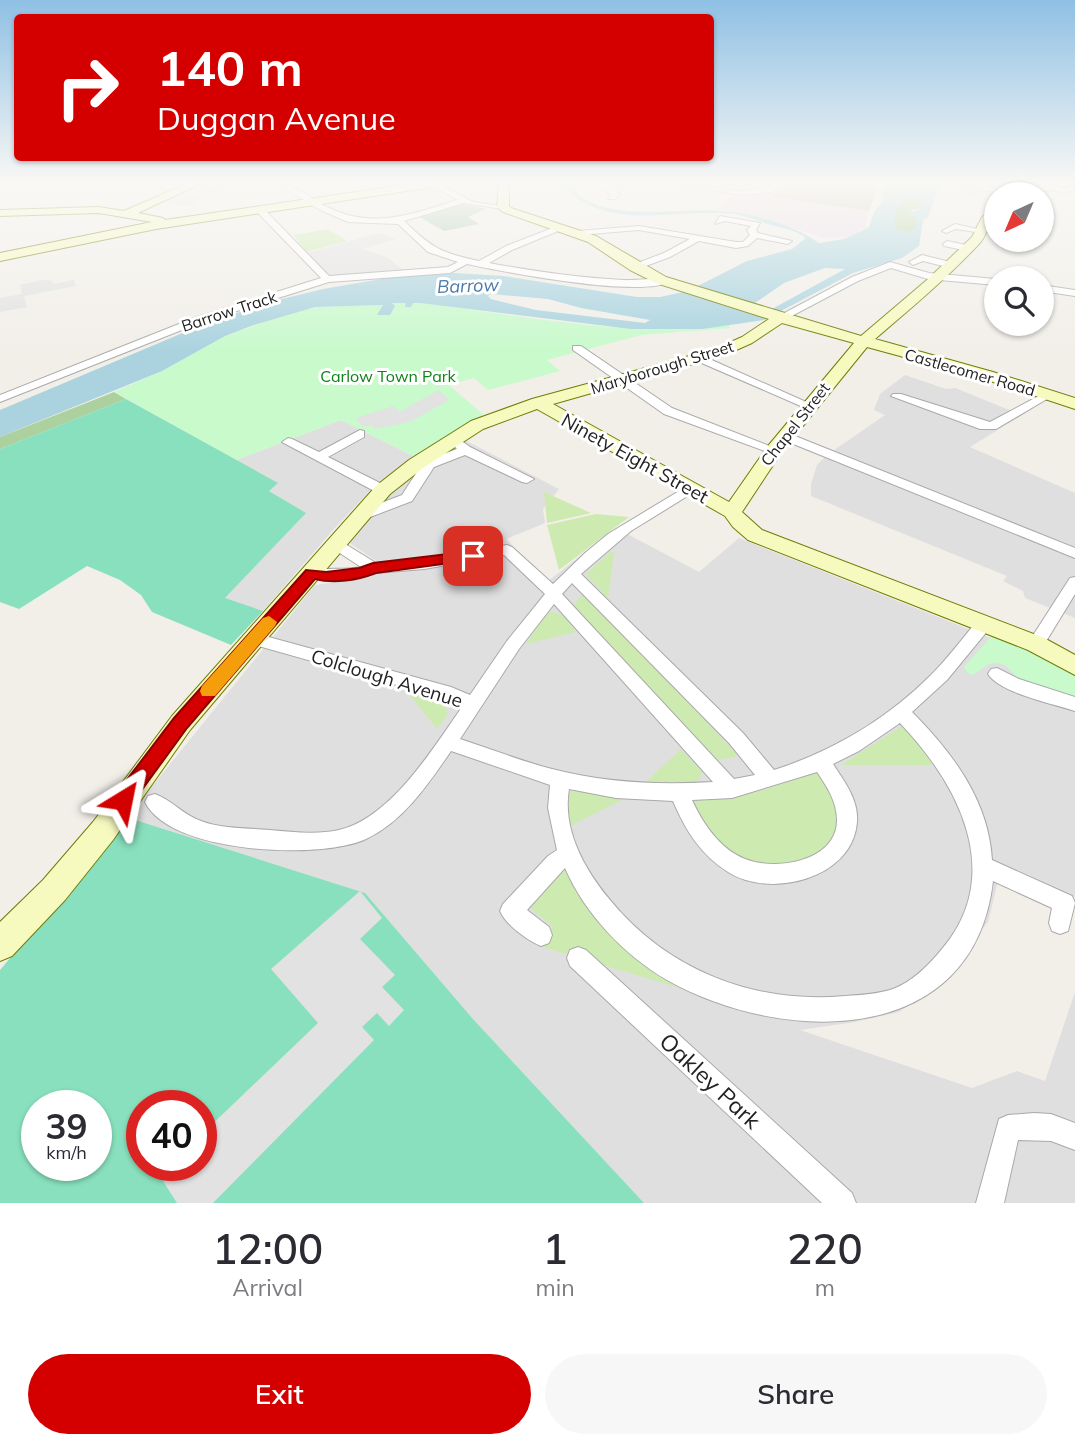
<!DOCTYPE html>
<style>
:root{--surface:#fff;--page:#f7f7f7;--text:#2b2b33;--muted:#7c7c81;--accent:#d40000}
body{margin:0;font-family:Mulish,sans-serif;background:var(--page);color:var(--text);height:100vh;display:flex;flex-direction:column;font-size:26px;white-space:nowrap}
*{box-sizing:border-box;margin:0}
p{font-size:23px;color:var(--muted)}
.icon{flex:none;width:38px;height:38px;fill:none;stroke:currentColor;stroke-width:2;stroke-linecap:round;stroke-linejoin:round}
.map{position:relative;height:1203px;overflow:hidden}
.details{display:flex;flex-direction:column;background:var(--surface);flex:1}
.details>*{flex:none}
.hud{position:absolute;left:14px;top:14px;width:700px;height:147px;border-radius:7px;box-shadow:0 2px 5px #0004;background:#d40000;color:#fff;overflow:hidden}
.needle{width:46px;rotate:224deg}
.buttons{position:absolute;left:984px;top:182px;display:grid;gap:14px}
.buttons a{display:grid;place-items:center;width:70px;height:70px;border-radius:50%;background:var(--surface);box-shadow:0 2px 5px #0004;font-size:35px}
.speed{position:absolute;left:21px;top:1090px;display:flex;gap:14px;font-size:35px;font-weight:700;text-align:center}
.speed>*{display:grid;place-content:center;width:91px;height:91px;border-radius:50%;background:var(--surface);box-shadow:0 2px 5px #0004;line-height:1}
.speed small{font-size:18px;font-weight:400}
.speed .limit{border:10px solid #d22;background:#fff;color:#111}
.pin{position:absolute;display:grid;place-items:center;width:60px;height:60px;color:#fff;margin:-30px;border-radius:14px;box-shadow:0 4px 10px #0006}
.me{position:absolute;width:77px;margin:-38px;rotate:35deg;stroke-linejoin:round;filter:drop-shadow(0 0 5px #0008)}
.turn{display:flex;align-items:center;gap:24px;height:147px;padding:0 28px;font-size:32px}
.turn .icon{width:91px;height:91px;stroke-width:2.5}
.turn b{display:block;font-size:49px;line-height:60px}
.eta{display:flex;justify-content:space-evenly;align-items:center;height:119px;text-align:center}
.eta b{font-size:42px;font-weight:600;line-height:49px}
.primary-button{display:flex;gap:14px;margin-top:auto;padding:14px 28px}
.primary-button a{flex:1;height:80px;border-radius:42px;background:var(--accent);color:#fff;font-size:28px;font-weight:600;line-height:80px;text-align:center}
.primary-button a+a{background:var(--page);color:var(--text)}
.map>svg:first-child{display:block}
.residential{fill:#e0dfdf}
.industrial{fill:#ebdbe8}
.construction{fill:#c7c7b4}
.grass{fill:#cdebb0}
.forest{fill:#add19e}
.cemetery{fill:#aacbaf}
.park{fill:#c8facc}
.pitch{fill:#88e0be;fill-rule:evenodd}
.parking{fill:#e2e2e2}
.water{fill:#aad3df;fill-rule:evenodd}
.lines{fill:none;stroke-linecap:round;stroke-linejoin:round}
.street-casing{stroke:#a9a9a9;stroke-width:2}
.secondary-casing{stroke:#707d05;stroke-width:2}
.street{fill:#fff;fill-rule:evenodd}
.secondary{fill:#f7fabf;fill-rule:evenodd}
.route{fill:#d40000;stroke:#8a0000;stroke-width:2}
.slow{fill:#f59e0b}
.labels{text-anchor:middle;stroke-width:6;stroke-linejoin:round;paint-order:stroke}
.far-street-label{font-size:16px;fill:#222;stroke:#fff}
.far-park-label{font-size:16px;fill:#0c8416;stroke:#fff}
.far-water-label{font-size:18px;font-style:italic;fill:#4a7aab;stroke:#fff}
.street-label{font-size:19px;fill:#222;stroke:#fff}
.near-street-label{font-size:23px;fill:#222;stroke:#fff}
</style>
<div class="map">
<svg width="1075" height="1203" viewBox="0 0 1075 1203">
<rect width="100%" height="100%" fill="#f2efe9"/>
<path class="residential" d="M960,184H1038L1041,185L1015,194H996V202L964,195L966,190Z
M905,375L946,389L955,388L1022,415L970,447L1075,493V618L1025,598L1023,591L1003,581L1007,576L811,496V484L817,465L827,455L885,415L874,410L880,394Z
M341,420L417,458L377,483L333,530L263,611L224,599L305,513L269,491L277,483L236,460Z
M459,437L559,489L543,509L545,523L506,539L548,581L616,528L699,572L739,538L991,638L1075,678V897L996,861L998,881L988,922L942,981L899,1012L855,1022L800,1030L972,1088L1017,1071L1045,1081L1075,992V1203H644L473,1019L365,893L129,818L141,800L315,585L371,577L376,561L350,543L386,495Z"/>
<path class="industrial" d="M748,192L869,211L866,227L847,237L823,238L769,220L716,209L734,193L744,195Z"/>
<path class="construction" d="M809,184H879L869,211L770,196L789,186L806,187Z"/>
<path class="grass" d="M328,229L347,241L306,252L294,235Z
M544,492L591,513L547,523Z
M596,514L629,517L559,570L547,525Z
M610,552H614L608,599L586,574Z
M583,593L737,754L735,757L715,761L573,606Z
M550,611L564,616L576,632L526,644L545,615Z
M408,693L444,705L447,710V716L437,729Z
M902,726L910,730L934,759L931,765H841Z
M681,749L702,772L699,780L693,783L646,782Z
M822,771L828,776L841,824L828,849L796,868L754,865L714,843L691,802L760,791Z
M580,791L624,799L568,827L564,800L568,792Z
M562,871L572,875L671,981L690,991L539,946L553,927L528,906Z"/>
<path class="forest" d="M913,196L923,200L921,208L911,210L918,219L916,228C909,235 901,232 893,227C894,213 898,200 913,196Z
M114,392L126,399L0,449V437Z"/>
<path class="cemetery" d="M462,204L486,209L468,217L479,224L444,231L418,216Z"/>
<path class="park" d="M391,302L420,303C521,315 626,338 729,325L730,328L641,335L547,360L560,371L488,390L474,378L449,385L487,418L417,458L341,420L236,460L114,392L162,371L225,336L284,315L315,307L392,305Z
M991,637L1016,643L1075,674V699C1057,693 1034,690 1018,678C1011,672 1008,664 997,663C987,662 981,670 973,675L967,673L964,667Z"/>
<path class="pitch" d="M126,399L278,483L269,491L306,513L225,598L263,611L231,645L152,612L141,595L120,580L87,566L19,609L0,602V449Z
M129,818L365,893L473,1019L644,1203H0V970ZM37,1106H96V1166H37ZM142,1106H201V1166H142Z"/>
<path class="parking" d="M210,186L227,192L214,198L201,197L192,205L178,206L160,201L179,193L194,194Z
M379,233L396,239L362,249L387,257L403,270L333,275L327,274L303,254Z
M41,280H51L54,284L74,280L76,286L24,296L27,307L0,312V298L22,294L20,285Z
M439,390L449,400L410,422L375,429L371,425L363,427L355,418L394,406L399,412Z
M360,891L382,918L360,939L395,975L382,987L404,1010L389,1026L377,1013L362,1027L374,1040L213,1203H177L159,1175L169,1166H201V1135L318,1023L271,969Z"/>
<path class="water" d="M560,184H571C575,188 577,193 581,196C611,221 682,208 719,211C753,213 792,224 819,243L844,239L869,227L874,212L883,201L882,190L886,184H936L938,189L928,217L923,220L919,246L902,258L853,273L764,320L702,329H631L420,303H413L411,307H405L406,303H392L395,306L390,315H377L383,305L315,307L251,326L225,336L162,371L0,437V410L211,321L282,299L323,289L393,277L455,273L504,276L637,297H660L688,291L747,261L792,249L806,238C796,230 783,228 771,225C759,221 747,216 735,214C673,207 609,235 560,184ZM913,196L923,200L921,208L908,214L917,218L916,228C909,235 901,232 894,227C894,213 898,200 913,196ZM825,268L845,269L761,315L752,305L784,283ZM491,294L548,299L581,308L650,320L645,323L536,310L491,299L488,296Z"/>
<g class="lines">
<g class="street-casing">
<path id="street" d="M278,184C296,184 311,199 327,207C374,230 411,214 458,200L429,184H439L473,202L507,207L503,209L464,203L404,221C432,248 441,253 479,261L506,246L560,225L564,227L563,229L512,250L489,263C533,271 578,278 623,280C635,281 663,276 671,281C642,299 504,272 467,264L450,273L329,282L202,322L0,402V395L194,318L321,278L256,211V207H262L329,276L448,267L458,262L428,252L398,224L348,222L320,210Z
M600,184H606L620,194L614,199H608L611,194L600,188Z
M680,184L741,191L781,184L773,192L742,195Z
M799,184H810L811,185L807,187Z
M981,184H989L987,187L1010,194L979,190Z
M1046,184L1064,189L1074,186L1075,190L1064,193L1046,188Z
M720,216L760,223L756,230L758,233L792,241L788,244L757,238L748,246L736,248L699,241L670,257L635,270L631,267L632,265L664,253L690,239L639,230L578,235L574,233L578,231L639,226L736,242H743L750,235L747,230L751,226L725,221L715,224Z
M955,224L986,231L982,233L956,229L946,233L942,231Z
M947,241L971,246L972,248L968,251L944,246L943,244Z
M922,255L954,263L955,265L951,268L923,261L913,265L909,262Z
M890,262L929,273L996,279V285L928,279L891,268L858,281L784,320L775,318L852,277Z
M1041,285L1075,290V296L1041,291Z
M573,346H581L672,408L780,450L778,453H770L664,414L573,350Z
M697,357H705L813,405L811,407H803L697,361Z
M1048,391L1054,394L1052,396L996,429H980L891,396L893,394H901L990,422Z
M360,430L364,431V437L328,457L388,487L390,490L388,493H378L282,442L288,438L292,439L319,452Z
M785,432L1075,548V558L781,439V433Z
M453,435L470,447L534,479L527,483L522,482L465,455L434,467L412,501L365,519H355L353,516L355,513L402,495L424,461L457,449L447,439Z
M689,485L696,489L694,492L631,531L581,574L743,733L774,770C833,751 887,719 931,675C948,658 962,639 977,621H989L991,625L989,629L947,680L912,712C952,752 989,801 992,860L1072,896L1075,903L1068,931L1060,934L1052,931L1049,923L1052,908L993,881C974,1049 782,1045 667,980C624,955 585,914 565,868L527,910L549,927L552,935L549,943L541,946C527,940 506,925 500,911L503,904L548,856L557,850L548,808L550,785L457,753L451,751C429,783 403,822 366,839C321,860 170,854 145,802L148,796L155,794C172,800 183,815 201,821C222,829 247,828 270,830C292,832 317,835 339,830C391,818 434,747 462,707L446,699L248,643L246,639L248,635L254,633L451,687L470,695L507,641L545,594L504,555L424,569L375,573L343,580L307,577L304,573C311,566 347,571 361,567L332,548L330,545L332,542H342L376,563L424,559L507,545L512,547L553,584L585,553L608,534ZM572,583L729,743L755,775L734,779L562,594ZM554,604L713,782C659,785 605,783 552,769C521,761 491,749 460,739L519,649ZM900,723C958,784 1006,873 942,949C929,965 912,982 893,989C878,994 861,995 845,996C755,1004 668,971 610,900C585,870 562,830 569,789L616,798L673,801C686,831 700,854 728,872C770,899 853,879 857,822C859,800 844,781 833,764L859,751ZM817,772C827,787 837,801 837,821C836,862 775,871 745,859C720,849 703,824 692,800L732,798Z
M1075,577V594L1042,648H1030L1028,644L1030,640L1070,578Z
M997,668L1019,679L1075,697V711C1053,704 1000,693 988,674L991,669Z
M578,947L586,950L852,1193L856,1203H822L570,966L567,958L570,950Z
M1034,1113L1051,1114L1075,1123V1150L1051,1141L1018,1140L1004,1203H976L999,1119L1008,1115Z"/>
</g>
<g class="secondary-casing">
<path id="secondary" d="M186,184H200L138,213L163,218L165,220L411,184H438L433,187L156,229L0,261V253L152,222L99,213L0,216V210L99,207L124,211Z
M499,184H509V206L511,208L596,236L666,277L861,336L928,279L972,237L982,217L996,208V217C987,224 987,236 979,244C947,278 910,309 875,339L993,372L1075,398V409L981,378L867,347L781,453L742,512L762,530L1044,638L1075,655V675L1028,650L748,540L733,527L725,516L537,409L483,429L423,468L390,494L190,730L113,840L65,900L12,956L0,961V922L43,880L93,822L172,716L376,486L409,460L471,421L532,399L715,349L742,337L769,319L656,283L630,270L588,242L503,212L497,207ZM782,323L854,343L768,446L729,502L553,404L725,355L752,343Z
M1042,184H1074L1032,194H1017Z"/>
</g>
<use href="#street" class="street"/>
<use href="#secondary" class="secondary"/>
</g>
<linearGradient id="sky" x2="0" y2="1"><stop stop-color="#8fc0e4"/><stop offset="0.52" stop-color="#f9f8f5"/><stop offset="1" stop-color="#f9f8f5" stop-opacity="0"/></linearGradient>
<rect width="1075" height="352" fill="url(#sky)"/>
<path class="route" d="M473,551L479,553L481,556L479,559L376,573C358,580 334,584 315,579L187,728L130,806L123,809L116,806L113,800L116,794L174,718L306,570L326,572L359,568L373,563Z"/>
<path class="slow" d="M269,616L277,622L275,626L215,696H202L200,691L202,686L263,618Z"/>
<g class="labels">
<g class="far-street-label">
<text transform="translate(229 311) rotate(-18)" y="6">Barrow Track</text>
<text transform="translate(662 367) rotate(-17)" y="6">Maryborough Street</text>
<text transform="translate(970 372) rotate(16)" y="6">Castlecomer Road</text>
<text transform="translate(795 424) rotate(-52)" y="6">Chapel Street</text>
</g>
<g class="far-park-label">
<text x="388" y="382">Carlow Town Park</text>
</g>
<g class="far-water-label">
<text transform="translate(468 286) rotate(-2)" y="6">Barrow</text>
</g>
<g class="street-label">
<text transform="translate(635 458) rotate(29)" y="7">Ninety Eight Street</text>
<text transform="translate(387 678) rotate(17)" y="7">Colclough Avenue</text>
</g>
<g class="near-street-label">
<text transform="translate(710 1081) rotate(43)" y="8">Oakley Park</text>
</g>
</g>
</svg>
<div class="buttons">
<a><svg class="needle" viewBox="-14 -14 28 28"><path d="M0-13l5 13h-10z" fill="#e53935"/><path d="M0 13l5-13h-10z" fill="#7c7c81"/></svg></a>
<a><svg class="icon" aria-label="search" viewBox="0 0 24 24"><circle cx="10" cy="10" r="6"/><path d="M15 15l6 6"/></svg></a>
</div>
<div class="speed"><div>39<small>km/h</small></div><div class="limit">40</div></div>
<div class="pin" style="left:473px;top:556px;background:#d93025"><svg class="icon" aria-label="arrive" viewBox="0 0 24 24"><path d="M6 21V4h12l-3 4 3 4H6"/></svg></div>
<svg class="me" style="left:123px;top:800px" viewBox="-20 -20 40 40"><path d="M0-17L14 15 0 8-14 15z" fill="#d40000" stroke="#fff" stroke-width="4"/></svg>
<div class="hud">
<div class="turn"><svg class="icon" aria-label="right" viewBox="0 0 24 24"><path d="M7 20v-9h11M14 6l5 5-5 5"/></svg><div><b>140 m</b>Duggan Avenue</div></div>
</div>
</div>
<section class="details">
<div class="eta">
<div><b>12:00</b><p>Arrival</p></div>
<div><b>1</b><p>min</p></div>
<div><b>220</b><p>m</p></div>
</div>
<div class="primary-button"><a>Exit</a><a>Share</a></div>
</section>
